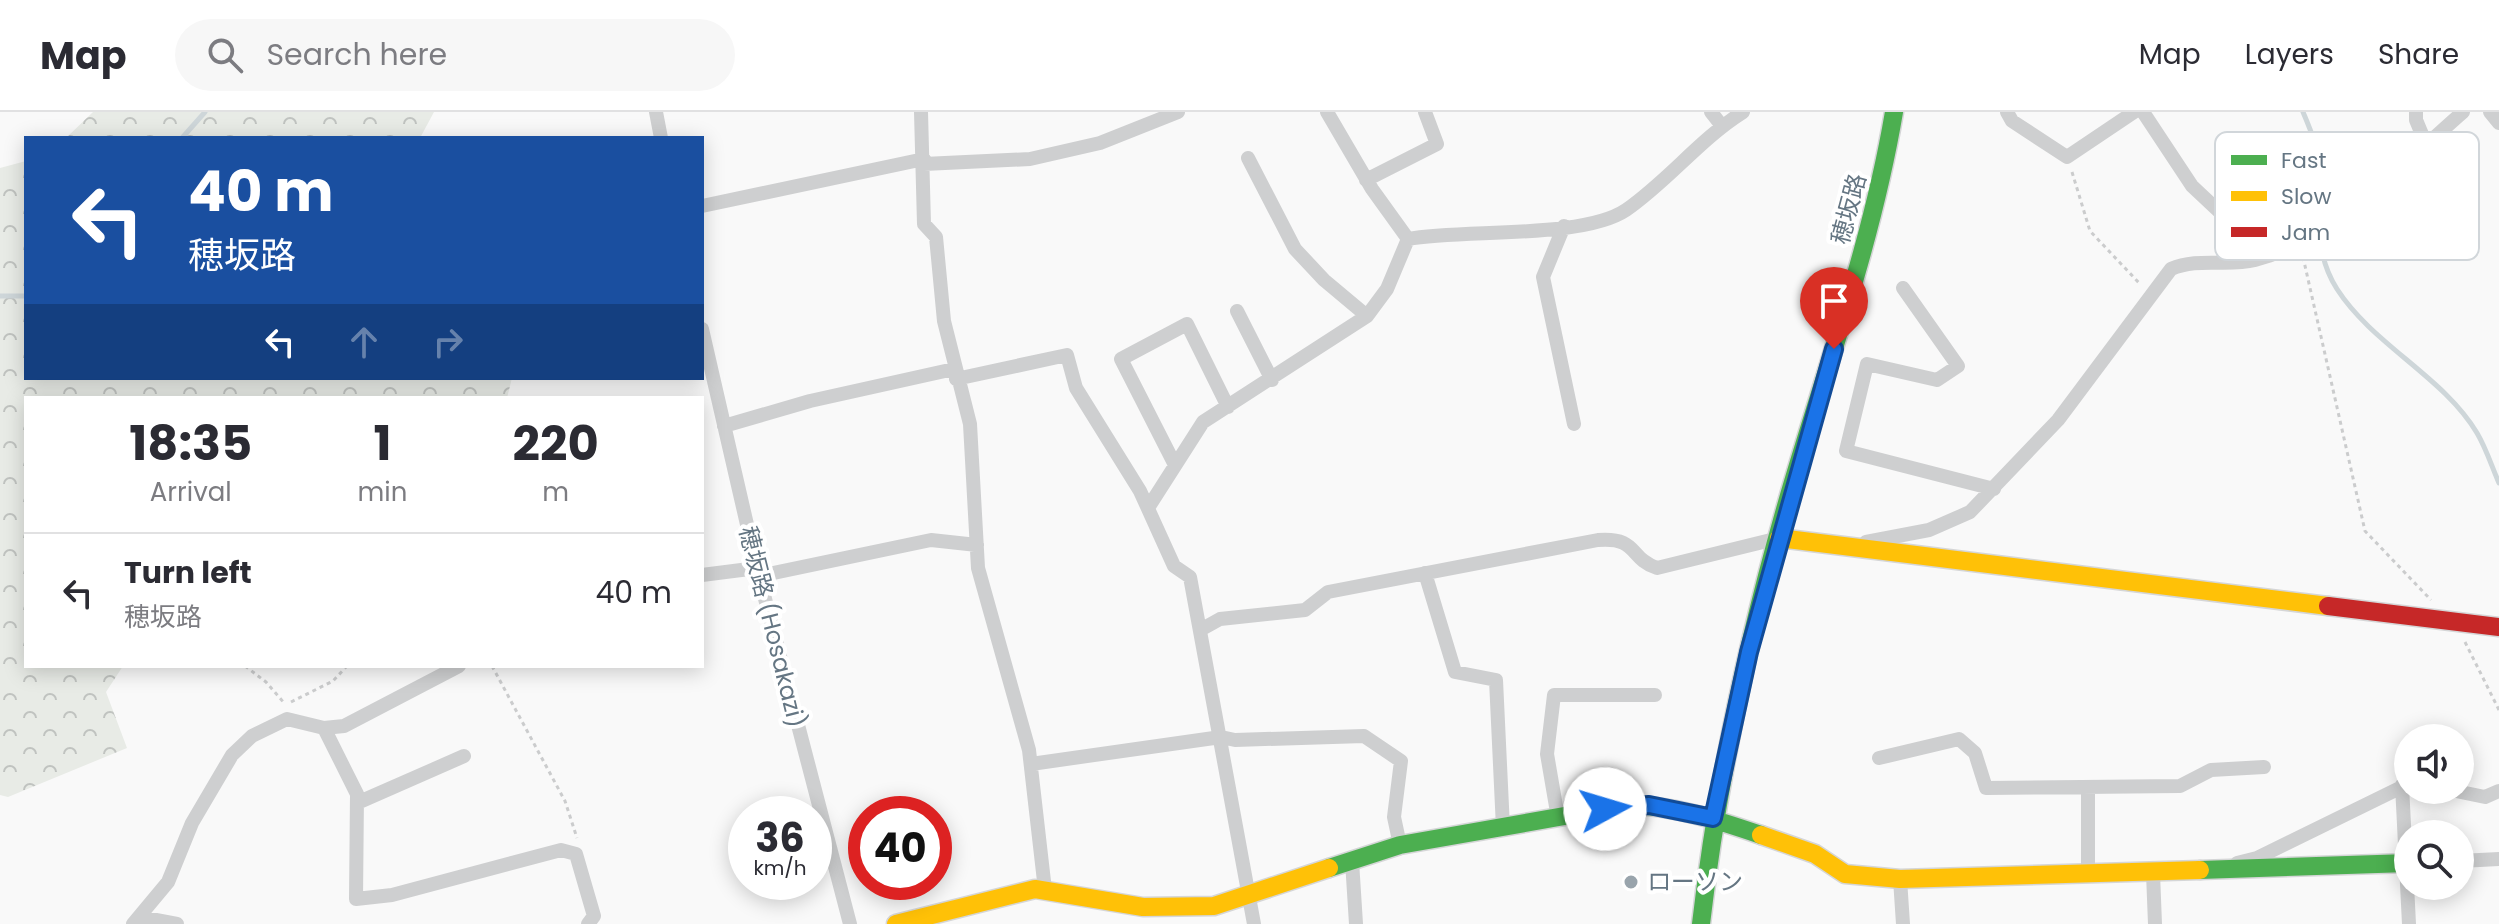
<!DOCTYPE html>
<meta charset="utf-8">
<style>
:root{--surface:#fff;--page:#f7f7f7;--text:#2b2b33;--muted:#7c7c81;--line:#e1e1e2}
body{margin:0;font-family:Poppins,"Noto Sans JP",sans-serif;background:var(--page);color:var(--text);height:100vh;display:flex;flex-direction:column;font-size:30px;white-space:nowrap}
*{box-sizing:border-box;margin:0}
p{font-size:26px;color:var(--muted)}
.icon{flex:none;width:44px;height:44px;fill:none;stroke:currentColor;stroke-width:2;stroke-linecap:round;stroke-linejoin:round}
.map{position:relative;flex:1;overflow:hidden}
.details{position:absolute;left:24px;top:284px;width:680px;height:272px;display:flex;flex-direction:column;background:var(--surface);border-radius:0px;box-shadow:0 4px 20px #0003}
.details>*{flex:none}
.hud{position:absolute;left:24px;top:24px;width:680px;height:244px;border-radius:0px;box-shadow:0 4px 20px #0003;background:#1a4fa0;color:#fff;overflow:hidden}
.tools{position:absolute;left:2394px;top:612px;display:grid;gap:16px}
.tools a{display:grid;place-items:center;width:80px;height:80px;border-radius:50%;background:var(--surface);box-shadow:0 4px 20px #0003;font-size:40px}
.speed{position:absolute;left:728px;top:684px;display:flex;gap:16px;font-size:40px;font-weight:700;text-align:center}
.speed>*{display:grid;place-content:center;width:104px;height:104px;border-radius:50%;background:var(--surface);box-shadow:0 4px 20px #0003;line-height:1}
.speed small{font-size:20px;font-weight:400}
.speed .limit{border:12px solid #d22;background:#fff;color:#111}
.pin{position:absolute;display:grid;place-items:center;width:68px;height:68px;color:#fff;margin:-82px -34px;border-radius:50% 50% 50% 0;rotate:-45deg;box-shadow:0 0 8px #0007}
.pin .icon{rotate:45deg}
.me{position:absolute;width:88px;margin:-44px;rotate:84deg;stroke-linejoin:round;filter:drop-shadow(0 0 6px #0008)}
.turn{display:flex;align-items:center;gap:28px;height:168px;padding:0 32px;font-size:36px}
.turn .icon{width:104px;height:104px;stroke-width:2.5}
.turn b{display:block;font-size:56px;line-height:68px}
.lanes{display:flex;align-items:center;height:76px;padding:0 32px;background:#0003;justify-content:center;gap:40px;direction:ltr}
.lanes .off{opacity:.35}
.eta{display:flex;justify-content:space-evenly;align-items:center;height:136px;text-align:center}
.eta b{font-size:48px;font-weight:700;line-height:56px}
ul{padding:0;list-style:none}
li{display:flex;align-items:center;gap:24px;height:120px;padding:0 32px;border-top:2px solid var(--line)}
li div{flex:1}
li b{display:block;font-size:30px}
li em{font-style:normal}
header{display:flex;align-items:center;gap:48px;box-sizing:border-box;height:112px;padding:0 40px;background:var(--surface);border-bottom:2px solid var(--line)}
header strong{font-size:38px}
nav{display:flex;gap:44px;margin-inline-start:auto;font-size:28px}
.search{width:560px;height:72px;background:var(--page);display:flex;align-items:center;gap:20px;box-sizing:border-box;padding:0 28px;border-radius:44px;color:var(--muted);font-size:30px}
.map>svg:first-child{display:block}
.forest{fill:url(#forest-crowns)}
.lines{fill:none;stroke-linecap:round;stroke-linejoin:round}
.stream{stroke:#ced6d9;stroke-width:5}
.fast-casing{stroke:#d5d6d7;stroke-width:21}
.slow-casing{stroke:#d5d6d7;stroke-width:21}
.jam-casing{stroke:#d5d6d7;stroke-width:21}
.path{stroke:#cbcccd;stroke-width:3;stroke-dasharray:4 4;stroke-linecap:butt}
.street{stroke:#cecfd0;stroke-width:14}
.fast{stroke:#4caf50;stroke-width:18}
.slow{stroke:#ffc107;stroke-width:18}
.jam{stroke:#c62828;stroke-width:18}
.route-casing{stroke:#114b97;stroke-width:20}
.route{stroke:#1a73e8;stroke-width:14}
.poi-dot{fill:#99a4ac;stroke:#fff;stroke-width:3}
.labels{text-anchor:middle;stroke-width:8;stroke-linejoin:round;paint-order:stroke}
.street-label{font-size:24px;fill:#657683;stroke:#fff}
.poi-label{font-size:24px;fill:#657683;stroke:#fff;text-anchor:start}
.key{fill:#fff;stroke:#d1d6da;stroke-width:2}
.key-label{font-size:22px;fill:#657683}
</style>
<header>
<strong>Map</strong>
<div class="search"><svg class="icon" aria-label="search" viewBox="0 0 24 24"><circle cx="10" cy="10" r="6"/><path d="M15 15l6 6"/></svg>Search here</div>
<nav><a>Map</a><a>Layers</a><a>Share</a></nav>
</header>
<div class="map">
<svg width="2499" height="812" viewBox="0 0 2499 812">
<defs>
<pattern id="forest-crowns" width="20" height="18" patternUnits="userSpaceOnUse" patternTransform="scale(2)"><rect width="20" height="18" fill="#e8ebe6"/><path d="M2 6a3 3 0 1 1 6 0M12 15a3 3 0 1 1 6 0" fill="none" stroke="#c0c3c0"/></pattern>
</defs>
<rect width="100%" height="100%" fill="#f9f9f9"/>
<path class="forest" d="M93,0H434L420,26H66Z
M26,49V266H512L507,286H26V554H123L106,580L127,636L8,685L0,683V56Z"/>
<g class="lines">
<path class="stream" d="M2303,0C2311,19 2319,38 2320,58C2322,102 2312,138 2337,177C2373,233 2444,265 2477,321C2486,336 2492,355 2499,371
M182,26L205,0
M0,184H26"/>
<g class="fast-casing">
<path id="fast" d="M1329,756L1400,733L1627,693C1673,693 1717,708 1761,723
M2200,758L2408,751
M1701,812C1718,665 1749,522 1790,380C1827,253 1872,130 1894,0"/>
</g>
<g class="slow-casing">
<path id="slow" d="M1779,426L2328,494
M1761,723L1815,742L1845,762L1900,767L2200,758
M896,812L1035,777L1143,795L1214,794L1329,756"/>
</g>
<g class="jam-casing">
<path id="jam" d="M2328,494L2499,515"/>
</g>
<path class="path" d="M2072,60L2090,119L2141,173
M2303,145L2365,419L2431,488
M2465,530L2499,598
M245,554L266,570L285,592
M492,554L565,689L577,726
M291,590L333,569L347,554"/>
<path class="street" d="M656,0L661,26
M921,0L924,112L936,125L944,209L970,312L978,456L1029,638L1045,778
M1327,0L1372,77L1408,127
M1711,0L1722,14
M2007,0L2012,9L2067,45L2134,0
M2143,0L2192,74L2225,105L2241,149
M2416,0V8L2426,32
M2490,0L2499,11
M1248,46L1295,137L1324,168L1367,204
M924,52L1030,47L1100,31L1178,0
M1366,68L1437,32L1425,0
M702,94L924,47
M1564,114L1543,165L1574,312
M1903,176L1958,254L1937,268L1867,252L1846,339L1994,377
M1237,199L1272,268
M702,217L757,456L850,812
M956,267L1067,243L1076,276L1140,379L1174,454L1190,465L1254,812
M724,314L810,289L954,257
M1175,353L1121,247L1187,212L1228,295
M1148,396L1203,310L1367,204L1387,177L1408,127C1464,117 1583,127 1626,98C1668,69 1700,27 1743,0
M1866,430L1929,418L1970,400L2058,308L2171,157C2198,145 2227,155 2255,148C2334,127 2403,52 2463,0
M1425,461L1455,560L1496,568L1503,716
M702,463L757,456
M759,464L931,428L977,433
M1202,517L1220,507L1305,498L1328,480L1598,428C1639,425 1628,446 1657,456L1779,426
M324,616L357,682L356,787L392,783L561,738L576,742L594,804L588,812
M1879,646L1959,627L1975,641L1986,676L2180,674L2211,658L2264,655
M1031,652L1221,625L1235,628L1364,624L1401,649L1394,705L1400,733
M2402,673L2409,812
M2451,678L2485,685L2499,679
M357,691L464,644
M1558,706L1547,642L1554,583H1655
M1352,749L1356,812
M2460,749L2499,747
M2237,751L2257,746L2408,672
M2153,761L2155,812
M2088,763V675
M1900,767L1903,812
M140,805L177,812
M133,812L168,770L192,711L232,643L252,624L287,607L324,616L344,614L459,554"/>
<use href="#fast" class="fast"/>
<use href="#slow" class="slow"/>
<use href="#jam" class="jam"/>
</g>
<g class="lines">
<g class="route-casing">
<path id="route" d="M1605,697L1649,693L1713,706L1749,540L1834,237"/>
</g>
<use href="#route" class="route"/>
</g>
<circle class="poi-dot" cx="1631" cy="770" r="8"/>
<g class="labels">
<g class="street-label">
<text transform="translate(1849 97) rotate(-75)" y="8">穂坂路</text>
<text transform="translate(772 515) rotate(76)" y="8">穂坂路 (Hosakazi)</text>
</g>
<g class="poi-label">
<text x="1647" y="778">ローソン</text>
</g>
</g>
<rect x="2215" y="20" width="264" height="128" rx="12" class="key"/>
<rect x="2231" y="43" width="36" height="10" fill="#4caf50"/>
<rect x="2231" y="79" width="36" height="10" fill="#ffc107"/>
<rect x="2231" y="115" width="36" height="10" fill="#c62828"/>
<g class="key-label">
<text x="2281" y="56">Fast</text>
<text x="2281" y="92">Slow</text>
<text x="2281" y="128">Jam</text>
</g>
</svg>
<div class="tools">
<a><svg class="icon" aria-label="sound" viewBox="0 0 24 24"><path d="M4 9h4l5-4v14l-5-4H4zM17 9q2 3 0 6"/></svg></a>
<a><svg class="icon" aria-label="search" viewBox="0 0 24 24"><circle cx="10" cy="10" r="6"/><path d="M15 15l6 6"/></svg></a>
</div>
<div class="speed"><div>36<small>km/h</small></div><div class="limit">40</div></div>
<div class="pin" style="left:1834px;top:237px;background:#d93025"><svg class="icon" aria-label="arrive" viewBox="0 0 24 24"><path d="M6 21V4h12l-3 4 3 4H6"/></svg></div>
<svg class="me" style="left:1605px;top:697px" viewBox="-20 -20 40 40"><circle r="19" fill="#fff"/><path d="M0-13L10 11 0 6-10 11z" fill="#1a73e8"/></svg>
<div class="hud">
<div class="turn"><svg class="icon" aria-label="left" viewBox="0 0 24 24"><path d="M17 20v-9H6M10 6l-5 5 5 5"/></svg><div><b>40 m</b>穂坂路</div></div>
<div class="lanes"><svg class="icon" aria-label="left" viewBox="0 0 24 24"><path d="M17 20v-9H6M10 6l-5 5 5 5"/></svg><svg class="icon off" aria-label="ahead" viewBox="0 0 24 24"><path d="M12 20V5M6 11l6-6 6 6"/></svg><svg class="icon off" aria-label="right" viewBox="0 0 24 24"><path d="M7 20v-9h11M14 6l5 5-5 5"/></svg></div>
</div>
<section class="details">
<div class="eta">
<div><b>18:35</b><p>Arrival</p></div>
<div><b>1</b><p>min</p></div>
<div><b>220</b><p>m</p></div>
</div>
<ul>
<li><svg class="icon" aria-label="left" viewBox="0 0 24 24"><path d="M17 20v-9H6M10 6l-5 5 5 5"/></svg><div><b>Turn left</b><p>穂坂路</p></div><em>40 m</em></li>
</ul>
</section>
</div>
